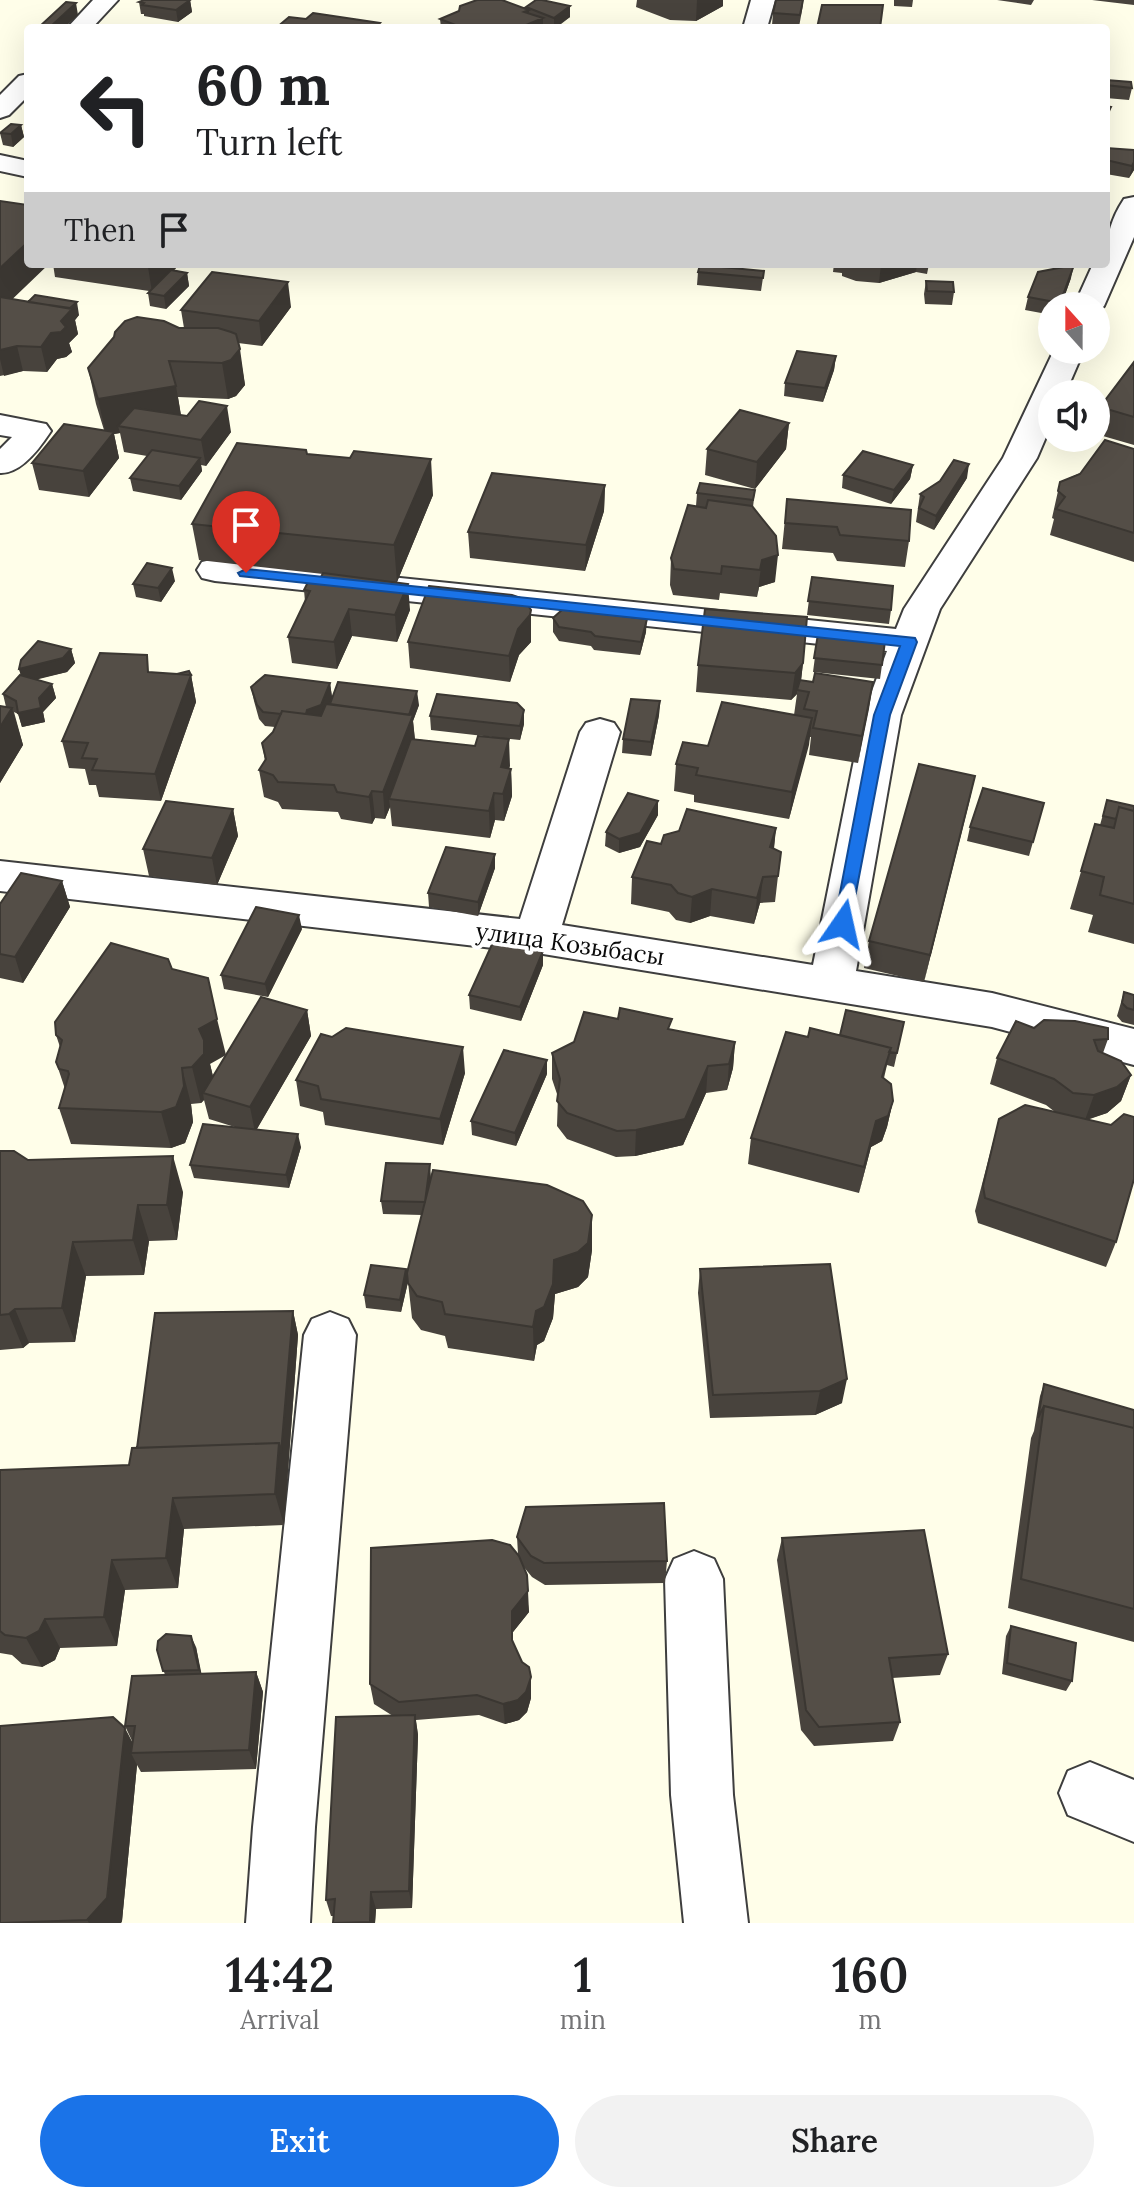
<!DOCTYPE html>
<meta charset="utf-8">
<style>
:root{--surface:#fff;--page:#f2f2f2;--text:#202124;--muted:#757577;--accent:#1a73e8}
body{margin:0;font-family:Lora,serif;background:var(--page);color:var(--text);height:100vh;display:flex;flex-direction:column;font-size:30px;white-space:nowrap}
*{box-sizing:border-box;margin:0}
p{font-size:26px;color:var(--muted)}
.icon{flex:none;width:44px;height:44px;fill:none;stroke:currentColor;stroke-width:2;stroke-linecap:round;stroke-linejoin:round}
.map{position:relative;height:1923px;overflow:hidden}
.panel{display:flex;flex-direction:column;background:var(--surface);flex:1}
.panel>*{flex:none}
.top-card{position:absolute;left:24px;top:24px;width:1086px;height:244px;border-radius:8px;box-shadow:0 8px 32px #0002;background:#fff;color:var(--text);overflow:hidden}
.needle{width:52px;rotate:339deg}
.tools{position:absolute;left:1038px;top:292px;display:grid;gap:16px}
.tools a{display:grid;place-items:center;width:72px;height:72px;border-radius:50%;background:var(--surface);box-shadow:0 8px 32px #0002;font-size:40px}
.pin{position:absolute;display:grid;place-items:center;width:68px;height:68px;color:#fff;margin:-82px -34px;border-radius:50% 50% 50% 0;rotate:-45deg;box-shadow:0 0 8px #0007}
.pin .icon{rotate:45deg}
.me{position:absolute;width:88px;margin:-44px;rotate:11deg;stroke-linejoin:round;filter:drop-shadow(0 0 6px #0008)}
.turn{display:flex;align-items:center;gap:28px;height:168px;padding:0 40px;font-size:36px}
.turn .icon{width:104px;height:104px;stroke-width:2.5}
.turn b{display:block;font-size:56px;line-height:68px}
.then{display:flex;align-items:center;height:76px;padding:0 40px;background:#0003;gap:16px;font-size:30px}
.eta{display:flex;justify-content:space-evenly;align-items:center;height:136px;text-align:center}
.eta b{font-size:48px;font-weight:600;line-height:56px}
.cta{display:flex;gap:16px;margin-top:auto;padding:16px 40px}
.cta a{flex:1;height:92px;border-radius:48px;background:var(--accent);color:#fff;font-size:32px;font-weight:600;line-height:92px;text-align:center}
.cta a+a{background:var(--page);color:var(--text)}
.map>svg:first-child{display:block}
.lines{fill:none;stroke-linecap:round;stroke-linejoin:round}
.minor-casing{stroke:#3e3e3e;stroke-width:4}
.minor{fill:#fff;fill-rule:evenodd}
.wall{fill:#48433d}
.shaded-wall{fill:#3b3732}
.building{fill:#544e47;stroke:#3b3732;stroke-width:2}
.route{fill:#1a73e8;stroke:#114b97;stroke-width:2}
.labels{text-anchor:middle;stroke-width:8;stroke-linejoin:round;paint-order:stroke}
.street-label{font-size:24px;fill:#0b0b0b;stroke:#fff}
</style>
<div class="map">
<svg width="1134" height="1923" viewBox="0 0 1134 1923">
<rect width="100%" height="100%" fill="#fffee9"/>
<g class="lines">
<g class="minor-casing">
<path id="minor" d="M93,0H118L92,28H67Z
M751,0H775L767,28H743Z
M28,74V96L9,115L0,118V95L19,76Z
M0,155L28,161V177L0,171Z
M1134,197V237L1104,306L1096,313V306H1074L1093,264H1106C1106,239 1110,220 1124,199Z
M1054,350H1084L1065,394H1052V423L1037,458L940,609L901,715L856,971L992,993L1134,1029V1065L992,1027L537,953L0,891V861L520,919L580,732L586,723L600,719L614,723L620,732L562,925L813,965L863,715L887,651L215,581L202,578L197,570L202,562L215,559L896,629L904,609L1003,458Z
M0,415L46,424L51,431C40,448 21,474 0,473V449L12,437L0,435Z
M330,1312L348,1319L356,1335L315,1827L310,1923H246L253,1827L304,1335L312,1319Z
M694,1551L714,1559L723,1579L733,1795L748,1923H684L671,1795L665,1579L674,1559Z
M1090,1762L1134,1780V1842L1068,1815L1059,1793L1068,1771Z"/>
</g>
<use href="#minor" class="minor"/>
</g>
<path class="wall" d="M190,0L192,12L178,22L144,16V14H141L139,2Z
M637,0H723V6L696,21L670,20L636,7Z
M894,0H913L912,7L894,6Z
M997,0H1034L1031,5Z
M1092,0H1134V5Z
M803,5L799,27L772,25L773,13Z
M570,6V17L556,28H550L543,25V28H441L440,19L526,8V7Z
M1106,80L1132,88L1129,100L1106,98Z
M21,125L24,137L13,147L3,145L0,133Z
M1106,148L1134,150V170L1129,178L1106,174Z
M0,201L13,299L79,315L75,320L78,334L69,343L72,352L66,357L57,359L47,372L23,371L0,376Z
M53,264H180L174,270L187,273L189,286L166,309L150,306L148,293L149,291L55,277Z
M834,264H929L927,274L916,272L879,283L856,281L842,276V273L833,272Z
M764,271L761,291L697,285L698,272Z
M1071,278L1061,306H1052V315L1025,310L1028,297Z
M926,281L954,292L952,305L925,304L924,294Z
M291,307L262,346L238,343L245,385L236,396L228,399L178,397L181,415L231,432L206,466L201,465L202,471L181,500L133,491L130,478L147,456L124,452L120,433L114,434L119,458L89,497L39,490L32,463L104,430L96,404L88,368L179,328H184L181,310Z
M836,356L834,370L823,402L784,396L785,383Z
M1134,362V445L1096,434V424L1100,407Z
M789,423L786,449L755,489L705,475L707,449Z
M1134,449V562L1050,535L1054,519L1052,518L1060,482Z
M307,454L350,458L433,495L397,582L410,610L397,642L352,636L337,669L292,663L288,637L305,602L304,590L320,579L323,574L199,560L192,524Z
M913,465L910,479L891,504L842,488L843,475Z
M967,478L934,530L916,522L920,494Z
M605,485L604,511L585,571L470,558L468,532Z
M755,490L753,507L775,582L759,587L757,597L720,593L719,600L673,595L670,585L671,558L696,506L697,493Z
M787,499L909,541L905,567L837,561L833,553L782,549Z
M812,577L891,610L889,624L807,615Z
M175,581L161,602L136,597L133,584Z
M531,610V642L519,655L510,682L410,668L408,642Z
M553,618L646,632L640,655L594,650L591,646L559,641L553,632Z
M818,634L882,665L880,679L813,672Z
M38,641L71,649L75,663L67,672L36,679L52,684L56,698L43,712L45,722L22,727L18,714L14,712L23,745L0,783V706L6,707L3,694L21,675L19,669L21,660Z
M803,663L801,680L813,682H873L858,763L809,755L811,737H810L789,819L694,802V795L674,791L676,764L794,715L797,694L791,700L696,692L698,665Z
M151,673L191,675L196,702L161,801L99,797L96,785H89L85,769L69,768L62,741Z
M330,683L332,697L419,705L413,721L415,739L475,746L509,739V769H511L512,796L504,821L495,820L490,838L392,826L390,807L385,819L375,818L372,824L341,819L338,812L282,809L278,802L264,797L259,770L265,761L262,743L273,732L275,727L265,726L259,719L254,701L251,687Z
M660,701L659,715L651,756L622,753L623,739Z
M430,716L524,724L520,740L431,730Z
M975,776L924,982L864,968L869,941Z
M1107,800L1134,806V944L1088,932L1093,915L1070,909L1095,824L1100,825Z
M658,801V815L640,847L619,853L605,846L606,832Z
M1044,803L1029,856L967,841L970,827Z
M233,809L238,836L217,885L149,876L143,849Z
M776,828L774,849L778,876L775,902L760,903L754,924L710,916L690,923L676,920L669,912L631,904L632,877L661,844Z
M495,854V868L478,916L429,907L428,893Z
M62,881L70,907L23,983L0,978V904Z
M302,929L268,997L224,989L221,975Z
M543,951V965L521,1021L470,1009L469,995Z
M1124,992L1134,995V1025L1122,1022L1117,1016Z
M307,1010L311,1036L257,1129L301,1147L289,1188L194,1178L190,1165L238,1128L209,1119L204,1100L201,1103L191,1104L193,1122L185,1143L171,1148L71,1144L59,1108L65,1089L56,1062L60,1047L56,1035L210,1064L213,1076Z
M904,1022L894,1067L887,1065L884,1078L893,1101L887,1127L882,1141L871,1147L859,1193L748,1164L751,1138L808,1037L840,1035Z
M1034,1028L1108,1039L1103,1053L1131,1075L1121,1101L1107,1113L1087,1120L1116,1242L1106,1267L978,1223L975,1211L999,1119L1055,1112L1046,1105L990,1084L997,1058Z
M671,1030L735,1042L733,1068L727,1090L706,1093L683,1145L635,1156L616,1157L567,1139L557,1126L558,1097L552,1079V1053Z
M465,1073L443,1145L325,1125L323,1112L300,1106L296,1080Z
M547,1074L516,1146L472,1135L471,1121Z
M0,1151L28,1160L183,1192L177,1240L149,1241L144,1275L86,1276L75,1342L29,1343L23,1348L0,1350Z
M431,1179L592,1215V1250L588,1277L578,1287L555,1294L553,1318L544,1341L537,1345L534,1361L448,1348L445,1336L421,1330L412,1318L408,1282L401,1312L366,1308L364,1295L406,1269L408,1282L422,1215L383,1214L381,1201Z
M700,1269L842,1403L815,1415L710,1418L698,1293Z
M293,1311L298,1335L284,1525L184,1529L178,1588L125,1590L117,1646L60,1648L55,1660L42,1667L22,1664L12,1655L0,1653V1470L129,1465L137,1448Z
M1044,1384L1134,1410V1642L1008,1608L1031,1438L1034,1431L1040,1396Z
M517,1537L667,1561L665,1583L545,1585L532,1577L523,1566L529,1612L513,1632V1643L531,1698L527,1712L519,1720L505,1724L479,1715L416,1720L418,1735L412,1908L376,1909L375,1923H333L334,1916H331L326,1900L393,1716L374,1704L370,1684L518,1554Z
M782,1538L948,1654L940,1675L892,1678L900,1722L893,1741L814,1746L801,1730L777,1560Z
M1011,1626L1072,1681L1066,1691L1002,1674L1006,1636Z
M196,1647L201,1674L256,1672L263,1692L256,1769L141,1772L137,1765L122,1921L121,1923H0L133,1743L125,1726L165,1675L157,1650Z"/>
<path class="shaded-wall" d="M190,0L192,12L178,22L176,10Z
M697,0H723V6L696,21Z
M76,3L78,15L64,28H49Z
M570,6V17L554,28V18Z
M529,10V24L543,18V28H519L524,12Z
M1111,107L1106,131V116Z
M21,125L24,137L13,147L11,134Z
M1134,162V170L1129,178L1132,166Z
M28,242V264H49L0,311V268Z
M151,264H180L152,292L148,267Z
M881,264H917L916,272L879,283Z
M1074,265L1071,278L1061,306H1060Z
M187,273L189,286L166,309L164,296Z
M288,282L291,307L262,346L259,321Z
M77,302L79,315L75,320L78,334L69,343L72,352L66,357L57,359L47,372L41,347L66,312Z
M17,346L23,371L4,376L0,359V350Z
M240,349L245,385L236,396L228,399L222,363Z
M836,356L834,370L823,402L825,388Z
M176,386L182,422L118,426L120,433L114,434L119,458L89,497L83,471L106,435L98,399Z
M227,406L231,432L206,466L201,440Z
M789,423L786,449L755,489L757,462Z
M200,458L202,471L181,500L179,486Z
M431,459L433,495L397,582L394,545Z
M969,464L967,478L934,530L936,516Z
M913,465L910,479L891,504L894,490Z
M605,485L604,511L585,571L586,545Z
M778,555L775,582L759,587L757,597L762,560Z
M172,568L175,581L161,602L158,588Z
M408,584L410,610L397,642L395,615Z
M349,609L352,636L337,669L334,642Z
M531,610V642L519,655L510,682L509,656L518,629Z
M647,619L646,632L640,655L641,642Z
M71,649L75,663L67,672L23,683L19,669Z
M803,663L800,690H797V694L791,700L795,673Z
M191,675L196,702L161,801L155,774Z
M873,682L869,709L858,763L862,736Z
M330,683L332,697L323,719L305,716L307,710Z
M52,684L56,698L43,712L45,722L22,727L18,713L39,698Z
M417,691L419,705L413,721L415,742L389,799L390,807L385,819L383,792Z
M660,701L659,715L651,756V742Z
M12,708L23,745L0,783V727Z
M524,710V724L520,740V726Z
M812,718L809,745L789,819L792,792Z
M509,739L510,766L502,794L501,767Z
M511,769L512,796L504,821L503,794Z
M975,776L969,803L924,982L930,955Z
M372,791L375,818L372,824L369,797Z
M494,793L495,820L490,838L489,811Z
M658,801V815L640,847L619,853V839Z
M233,809L238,836L217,885L212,858Z
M776,828L773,855L770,847Z
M495,854V868L478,916V902Z
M763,877L760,903L754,924L757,898Z
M62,881L70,907L23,983L15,957Z
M712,889L710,916L690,923L692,897Z
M299,915L302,929L268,997L265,984Z
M543,951V965L521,1021L520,1007Z
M307,1010L311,1036L255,1132L250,1107Z
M217,1019L226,1055L210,1064L213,1077L203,1093L204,1100L201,1103L192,1067L199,1029Z
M735,1042L733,1068L727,1090L729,1064Z
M463,1047L465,1073L443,1145L440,1119Z
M547,1060V1074L516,1146L515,1133Z
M708,1066L706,1093L683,1145L635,1156L636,1130Z
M182,1068L191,1104L193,1122L185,1143L171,1148L161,1112Z
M1131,1075L1121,1101L1107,1113L1085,1120L1094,1095Z
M893,1101L887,1127L882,1141L871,1147L859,1193L876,1121Z
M298,1134L301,1147L289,1188L286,1175Z
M173,1156L183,1192L177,1240L167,1205Z
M430,1164L431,1178L426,1202Z
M138,1205L149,1241L144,1275L133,1240Z
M592,1215V1250L588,1277L578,1287L555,1294L553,1318L544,1341L537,1345L534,1361L533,1327L536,1311L554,1260Z
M73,1242L86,1276L75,1342L62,1308Z
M406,1269L408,1282L401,1312L400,1300Z
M15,1309L29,1343L23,1348L9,1314Z
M293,1311L298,1335L284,1525L275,1494L279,1443Z
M847,1379L842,1403L815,1415L820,1391Z
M173,1498L184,1529L178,1588L166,1558Z
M112,1560L125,1590L117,1646L104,1617Z
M528,1591L529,1612L513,1632V1661L512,1611Z
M45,1619L60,1648L55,1660L42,1667L26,1638Z
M191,1636L196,1647L203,1681L199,1670Z
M256,1672L263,1692L256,1769L249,1750Z
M531,1677V1698L527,1712L519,1720L505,1724L503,1704Z
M415,1715L418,1735L412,1908L409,1891Z
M125,1728L138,1753H131L137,1765L122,1921L121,1923H89L87,1920Z
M371,1892L376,1909L375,1923H370Z"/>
<path class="building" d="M144,0H190L176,10L142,5L144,3L139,2Z
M477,0H502L529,10L524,12L543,18L519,28H463L440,19L459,11L460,6Z
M536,0H542L570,6L554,18L526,7Z
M776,0H803L800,15L773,13Z
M66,2L76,3L49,28H38Z
M822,5H883L880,28H817Z
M313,13L380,23L375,28H276L289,17L306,19Z
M1106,80L1131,82L1132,88L1106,85Z
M1106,106L1111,107L1106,116Z
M11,124L21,125L11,134L0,133Z
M1106,148L1134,150V162L1132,166L1106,160Z
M0,201L28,205V242L0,268Z
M128,264H151L148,267Z
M700,265L764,271L763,278L698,272Z
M1074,265L1060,303L1028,297L1038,272Z
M171,270L187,273L164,296L148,293Z
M212,272L288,282L259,321L181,310Z
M926,281L953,282L954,292L927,291Z
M35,295L77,302L70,308L28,302Z
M0,297L72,309L61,321L66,327L61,332L51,333L41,347L17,346L0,350Z
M137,317L164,321L179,328H218L231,332L236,334L240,349L231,360L222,363L169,361L176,386L98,399L88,368L114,337L115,332L125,321Z
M797,351L836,356L825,388L785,383Z
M1134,362V417L1100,407Z
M199,401L227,406L201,440L118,426L134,408L187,416Z
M740,410L789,423L757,462L707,449Z
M64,424L114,432L83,471L32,463Z
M1105,440L1134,449V533L1056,509L1065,497L1058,491L1060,482L1080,474Z
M237,443L306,450L307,454L350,458L354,451L431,459L394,545L192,524Z
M152,450L200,458L179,486L130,478Z
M863,451L913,465L894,490L843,475Z
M954,460L969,464L936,516L919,508L924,497L920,494L940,481Z
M492,473L605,485L586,545L468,532Z
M700,483L755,490L753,500L697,493Z
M787,499L911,510L909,541L840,535L837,527L785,523Z
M708,500L752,506L776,536L778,555L762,560L760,570L722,566L721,574L674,569L671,558L688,505L706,508Z
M147,563L172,568L158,588L133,584Z
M323,573L408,584L395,615L349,609L334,642L288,637L310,591L304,590L310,578L320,579Z
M812,577L893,586L891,610L808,601Z
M429,586L512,595L524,599L531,610L530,615L518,629L509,656L408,642Z
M563,609L647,619L641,642L595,636L591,632L559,627L553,618Z
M705,609L807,617L803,663L795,673L698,665Z
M818,634L885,641L882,665L814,658Z
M38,641L71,649L63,658L19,669L21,660Z
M100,653L147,655L148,672L191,675L155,774L92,770L97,759L82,758L88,743L62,741Z
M189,671L191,675L177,674Z
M815,673L873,682L862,736L813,728L817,711L804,709L809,692L797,690L800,680L813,682Z
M20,675L52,684L39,698L41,708L18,713L16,701L3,694Z
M265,675L330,683L321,705L307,710L306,714L282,711L281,714L263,712L257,705L251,687Z
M338,682L417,691L409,715L330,704Z
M437,694L517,703L524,710L520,726L430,716Z
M631,699L660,701L651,742L623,739Z
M722,702L812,718L792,792L696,775L698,768L676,764L683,742L708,746Z
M326,704L413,715L383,792L372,791L369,797L337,792L334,785L278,782L273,775L259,770L266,759L262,743L273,732L282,711L321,716Z
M0,706L12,708L0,727Z
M478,736L509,739L501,767L511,769L503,794L494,793L489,811L389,799L411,739L475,746Z
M919,764L975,776L930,955L869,941Z
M983,788L1044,803L1033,842L970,827Z
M628,793L658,801L640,833L619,839L606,832Z
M1107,800L1134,806V811L1119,807L1116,819L1103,816Z
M166,801L233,809L212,858L143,849Z
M1119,807L1134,811V904L1100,895L1104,877L1081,871L1095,824L1114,828Z
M687,809L776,828L770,847L781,852L778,876L763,877L757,898L712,889L692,897L678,893L671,885L632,877L647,841L661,844L664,835L679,831Z
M446,847L495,854L478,902L428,893Z
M21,873L62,881L15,957L0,954V904Z
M256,907L299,915L265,984L221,975Z
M494,940L543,951L520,1007L469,995Z
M111,943L168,959L172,969L208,978L217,1019L199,1029L204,1040V1054L192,1067L182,1068L184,1086L176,1107L161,1112L59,1108L69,1074L68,1071L59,1069L56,1062L62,1040L56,1035L55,1022Z
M1124,992L1134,995V1010L1127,1008L1122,1003Z
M261,997L307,1010L250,1107L203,1093Z
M620,1008L672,1019L668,1029L735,1042L729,1064L708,1066L685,1119L636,1130L617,1131L567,1113L557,1101L560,1079L552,1053L574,1042L584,1012L618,1019Z
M846,1010L904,1022L897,1053L889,1052L891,1048L840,1035Z
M1044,1020L1075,1021L1108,1028V1039L1094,1040L1098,1051L1121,1061L1131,1075L1117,1087L1094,1095L1073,1093L1054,1079L997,1058L1016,1021L1034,1028Z
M346,1028L463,1047L440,1119L321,1099L318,1086L296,1080L321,1034L332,1037Z
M810,1028L891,1048L882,1077L891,1084L893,1101L888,1116L876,1121L864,1167L751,1138L786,1032L808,1037Z
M504,1050L547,1060L515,1133L471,1121Z
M1025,1105L1111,1125L1124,1114L1134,1117V1179L1116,1242L985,1198L983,1186L999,1119Z
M203,1124L298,1134L286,1175L190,1165Z
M0,1151H14L28,1160L173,1156L167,1205H138L133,1240L73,1242L62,1308L15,1309L9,1314L0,1315Z
M386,1163L430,1164L425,1202L381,1201Z
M433,1170L547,1185L583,1201L592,1215L588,1243L578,1252L554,1260L553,1284L544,1307L536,1311L533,1327L445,1314L442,1302L417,1296L408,1283L407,1273Z
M830,1264L847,1379L820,1391L713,1395L700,1269Z
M371,1265L406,1269L400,1300L364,1295Z
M293,1311L281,1453L279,1443L137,1448L155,1313Z
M1044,1384L1134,1410V1428L1044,1406L1038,1418Z
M1044,1406L1134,1428V1609L1021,1579Z
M279,1443L275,1494L173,1498L166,1558L112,1560L104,1617L45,1619L39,1631L26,1638L5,1635L0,1631V1470L129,1465L132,1448Z
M664,1503L667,1561L544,1563L531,1556L517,1537L526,1507Z
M924,1530L948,1654L889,1658L900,1722L819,1727L806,1710L782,1538Z
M492,1540L510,1545L519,1556L527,1575L528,1591L512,1611V1640L522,1662L529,1667L531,1677L526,1692L518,1700L503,1704L477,1695L399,1702L370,1684L371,1548Z
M1011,1626L1076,1643L1072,1681L1007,1663Z
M166,1634L191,1636L199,1670L163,1671L157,1650L158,1641Z
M256,1672L249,1750L131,1753L135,1726H125L132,1676Z
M415,1715L409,1891L371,1892L370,1922L333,1923L335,1899L326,1900L336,1717Z
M113,1717L125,1728L107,1898L87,1920L0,1923V1726Z"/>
<path class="route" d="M246,569L915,638L917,642L890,715L849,929L843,931L834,924L874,715L900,646L240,576L238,573Z"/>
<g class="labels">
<g class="street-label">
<text transform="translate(570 944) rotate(8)" y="8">улица Козыбасы</text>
</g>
</g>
</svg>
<div class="tools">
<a><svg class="needle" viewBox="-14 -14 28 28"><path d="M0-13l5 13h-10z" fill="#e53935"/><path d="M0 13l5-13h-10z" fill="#757577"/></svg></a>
<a><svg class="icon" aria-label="sound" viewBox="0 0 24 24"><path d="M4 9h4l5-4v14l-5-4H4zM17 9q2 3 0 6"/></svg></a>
</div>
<div class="pin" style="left:246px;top:573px;background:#d93025"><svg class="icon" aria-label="arrive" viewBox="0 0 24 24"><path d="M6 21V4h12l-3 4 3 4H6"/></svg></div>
<svg class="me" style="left:843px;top:924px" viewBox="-20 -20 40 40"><path d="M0-17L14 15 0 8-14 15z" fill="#1a73e8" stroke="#fff" stroke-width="4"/></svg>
<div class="top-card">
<div class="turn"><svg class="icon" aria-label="left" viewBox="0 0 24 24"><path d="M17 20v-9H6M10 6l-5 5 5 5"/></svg><div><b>60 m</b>Turn left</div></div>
<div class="then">Then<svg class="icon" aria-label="arrive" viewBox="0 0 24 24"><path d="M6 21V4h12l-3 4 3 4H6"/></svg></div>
</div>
</div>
<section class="panel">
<div class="eta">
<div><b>14:42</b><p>Arrival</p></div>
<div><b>1</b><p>min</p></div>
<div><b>160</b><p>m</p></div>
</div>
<div class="cta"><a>Exit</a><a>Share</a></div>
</section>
